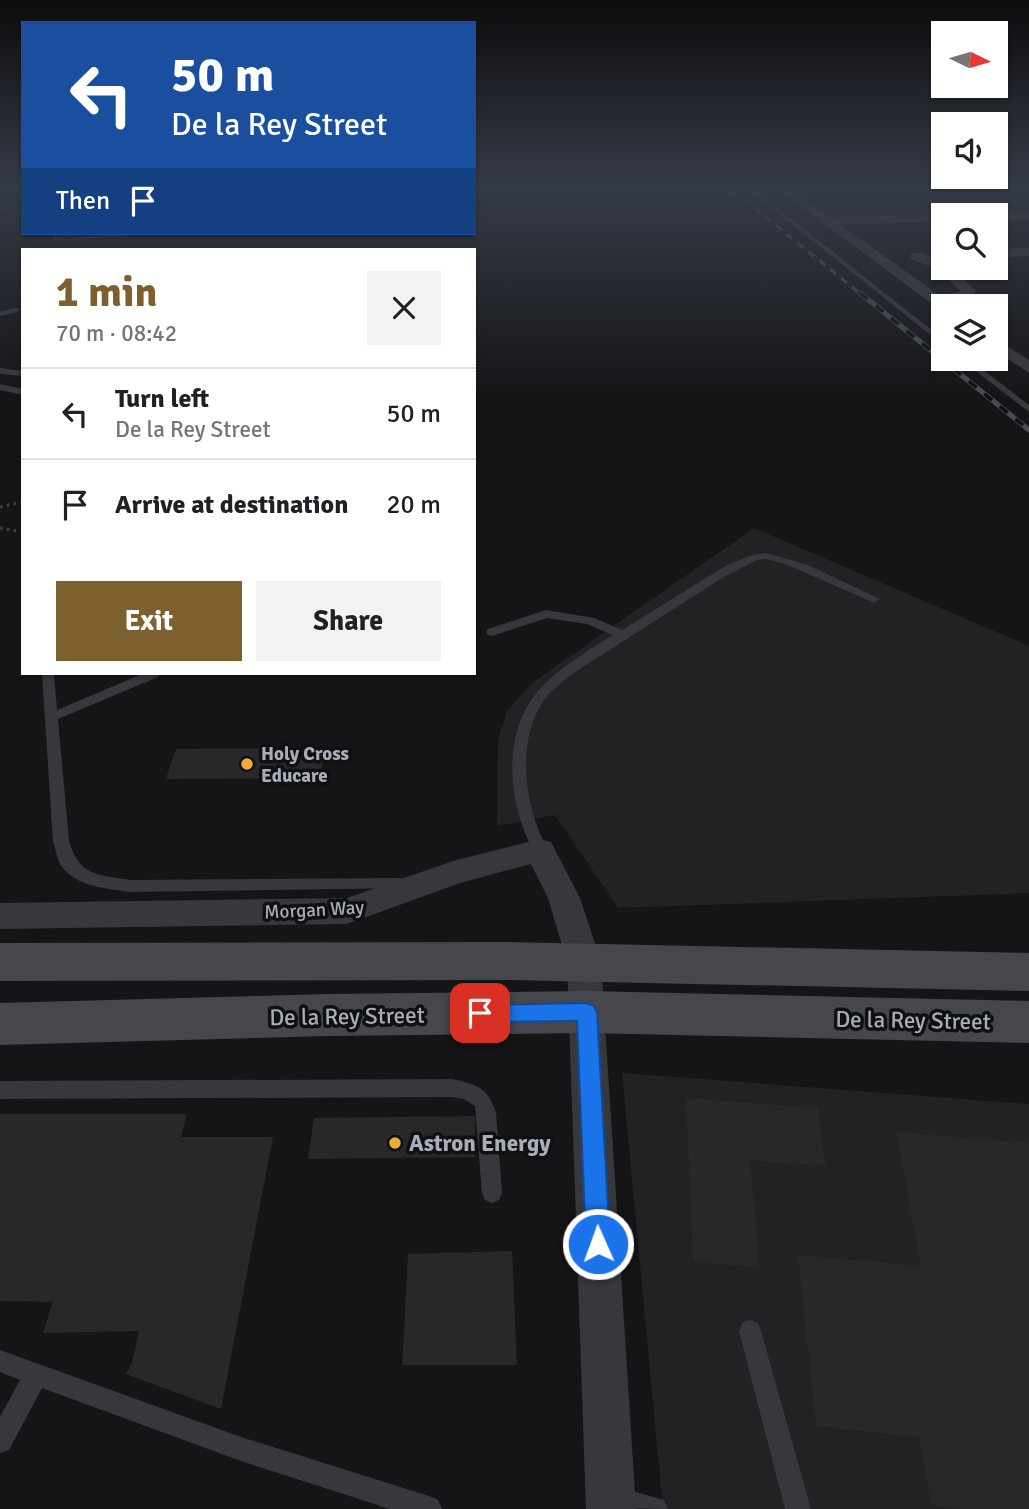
<!DOCTYPE html>
<meta charset="utf-8">
<style>
:root{--surface:#fff;--page:#f2f2f2;--text:#202124;--muted:#757577;--line:#e0e0e0;--accent:#7c602d}
body{margin:0;font-family:Signika,sans-serif;background:var(--page);color:var(--text);height:100vh;display:flex;flex-direction:column;font-size:26px;white-space:nowrap}
*{box-sizing:border-box;margin:0}
p{font-size:23px;color:var(--muted)}
.icon{flex:none;width:38px;height:38px;fill:none;stroke:currentColor;stroke-width:2;stroke-linecap:round;stroke-linejoin:round}
.map{position:relative;flex:1;overflow:hidden}
.side{position:absolute;left:21px;top:248px;width:455px;height:427px;display:flex;flex-direction:column;background:var(--surface);border-radius:0px;box-shadow:0 2px 5px #0004}
.side>*{flex:none}
.top-card{position:absolute;left:21px;top:21px;width:455px;height:214px;border-radius:0px;box-shadow:0 2px 5px #0004;background:#1a4fa0;color:#fff;overflow:hidden}
.needle{width:46px;rotate:95deg}
.fabs{position:absolute;left:931px;top:21px;display:grid;gap:14px}
.fabs a{display:grid;place-items:center;width:77px;height:77px;border-radius:0px;background:var(--surface);box-shadow:0 2px 5px #0004;font-size:35px}
.pin{position:absolute;display:grid;place-items:center;width:60px;height:60px;color:#fff;margin:-30px;border-radius:14px;box-shadow:0 4px 10px #0006}
.me{position:absolute;width:77px;margin:-38px;rotate:358deg;stroke-linejoin:round;filter:drop-shadow(0 0 5px #0008)}
.turn{display:flex;align-items:center;gap:24px;height:147px;padding:0 35px;font-size:32px}
.turn .icon{width:91px;height:91px;stroke-width:2.5}
.turn b{display:block;font-size:49px;line-height:60px}
.then{display:flex;align-items:center;height:66px;padding:0 35px;background:#0003;gap:14px;font-size:26px}
.round{display:grid;place-items:center;flex:none;width:74px;height:74px;border-radius:0px;background:var(--page)}
.head{display:flex;align-items:center;justify-content:space-between;height:119px;padding:0 35px}
h1{font-size:42px;font-weight:700;line-height:52px;color:var(--accent)}
.cta{display:flex;gap:14px;margin-top:auto;padding:14px 35px}
.cta a{flex:1;height:80px;border-radius:0px;background:var(--accent);color:#fff;font-size:28px;font-weight:700;line-height:80px;text-align:center}
.cta a+a{background:var(--page);color:var(--text)}
ul{padding:0;list-style:none}
li{display:flex;align-items:center;gap:21px;height:91px;padding:0 35px;border-top:2px solid var(--line)}
li div{flex:1}
li b{display:block;font-size:26px}
li em{font-style:normal}
.map>svg:first-child{display:block}
.built{fill:#212224}
.building{fill:#28282b}
.lines{fill:none;stroke-linecap:round;stroke-linejoin:round}
.path-far1{stroke:#3d3f43;stroke-width:2;stroke-dasharray:2 2.5;stroke-linecap:butt}
.path{stroke:#3d3f43;stroke-width:3.5;stroke-dasharray:2.5 4.5;stroke-linecap:butt}
.service{fill:#37383c;fill-rule:evenodd}
.minor{fill:#37383c;fill-rule:evenodd}
.secondary{fill:#45474c;fill-rule:evenodd}
.rail-far1-casing{stroke:#4a4c51;stroke-width:3.5}
.rail-casing{stroke:#4a4c51;stroke-width:5}
.rail-far1{stroke:#101012;stroke-width:2.5;stroke-dasharray:7;stroke-linecap:butt}
.rail{stroke:#101012;stroke-width:3.5;stroke-dasharray:10;stroke-linecap:butt}
.route{fill:#1a73e8;stroke:#114b97;stroke-width:2}
.poi-dot{fill:#ecad39;stroke:#101012;stroke-width:2.5}
.labels{text-anchor:middle;stroke-width:7;stroke-linejoin:round;paint-order:stroke}
.poi-label{font-size:19px;font-weight:bold;fill:#a8adb7;stroke:#101012;text-anchor:start}
.street-label{font-size:19px;fill:#a8adb7;stroke:#101012}
.near-street-label{font-size:23px;fill:#a8adb7;stroke:#101012}
.near-poi-label{font-size:23px;font-weight:bold;fill:#a8adb7;stroke:#101012;text-anchor:start}
</style>
<div class="map">
<svg width="1029" height="1509" viewBox="0 0 1029 1509">
<rect width="100%" height="100%" fill="#151517"/>
<path class="built" d="M754,528L1029,646V893L618,908L555,815L497,826L498,740L507,711L533,682Z
M622,1073L1029,1104V1509H663Z"/>
<path class="building" d="M325,748L320,778L166,779L176,749Z
M686,1098L818,1108L826,1166L750,1160L760,1267L693,1262Z
M0,1114H187L181,1137H273L221,1409L126,1374L132,1363L139,1331L43,1333L53,1302L0,1301Z
M475,1116V1157L308,1159L314,1118Z
M896,1132L1029,1143V1509H964L931,1505L919,1437L816,1426L798,1255L921,1266Z
M512,1251L517,1365H402L408,1254Z"/>
<g class="lines">
<path class="path-far1" d="M696,186L726,192
M719,186L737,194
M474,198L577,186
M0,211L23,205
M57,233L55,239L66,240L141,233"/>
<path class="path" d="M0,507L23,502
M0,528L23,532"/>
<path class="service" d="M744,186H750L943,339V345Z
M15,308H18V312L0,316V312Z
M960,359H969L1029,405V412Z
M0,368L23,371V376L0,374Z
M0,384L23,389V395L0,390Z
M766,553L808,565L880,599L874,603L870,601L785,564L766,559L757,560L722,578L572,674C561,683 549,692 541,705C516,746 525,809 548,850L545,854H535C508,806 500,734 539,690C559,667 588,651 613,635L587,624L547,618L492,636L488,635L486,632L488,629L546,610L594,618L622,630L727,565L752,555Z
M42,674H54L57,710L142,674H159L158,677L58,719L69,841C79,876 98,875 131,880L402,878L408,880L410,884L408,888L131,892C110,889 77,887 63,868C57,860 56,850 53,841Z
M452,1079C476,1084 489,1088 496,1113L502,1193L499,1200L492,1203L485,1200L482,1193L475,1106L464,1099L452,1097L0,1099V1081Z
M750,1320L758,1323L761,1331L811,1509H785L739,1331L742,1323Z
M0,1350L241,1437L429,1496L438,1500L442,1509H390L241,1461L42,1388L9,1450L0,1453V1417L20,1380L0,1372Z
M618,1487L664,1500L668,1509L609,1508L606,1499L609,1490Z"/>
<path class="minor" d="M773,186H940L935,189L796,193L830,217L943,214L947,215H943V222L840,224L940,296L961,291L935,268L911,259V253H921L943,262V268H951L976,291L969,300L943,306V310L939,309Z
M1029,211V219L996,220V215H990L996,212Z
M1029,248V256L996,257V249Z
M996,339L1029,360V373L996,351Z
M540,839L551,842L580,898L601,962L636,1509H586L567,962L548,898L531,864L460,883L347,924L0,929V903L347,898L453,861Z"/>
<path class="secondary" d="M508,942L1029,953V991L508,980L0,981V943Z
M586,991L1029,1001V1043L586,1033L329,1036L0,1045V1003L329,994Z"/>
<g class="rail-far1-casing">
<path id="rail-far1" d="M727,186L862,295"/>
</g>
<g class="rail-casing">
<path id="rail" d="M860,293L1029,430"/>
</g>
<use href="#rail-far1" class="rail-far1"/>
<use href="#rail" class="rail"/>
</g>
<linearGradient id="sky" x2="0" y2="1"><stop stop-color="#0c0c0d"/><stop offset="0.47" stop-color="#353b47"/><stop offset="1" stop-color="#353b47" stop-opacity="0"/></linearGradient>
<rect width="1029" height="397" fill="url(#sky)"/>
<path class="route" d="M586,1003L594,1006L597,1012L610,1244L606,1253L598,1256L589,1253L586,1244L577,1021L480,1022L473,1020L470,1013L473,1007L480,1005Z"/>
<g class="poi-dot">
<circle cx="247" cy="764" r="7"/>
<circle cx="395" cy="1143" r="7"/>
</g>
<g class="labels">
<g class="poi-label">
<text x="261" y="760">Holy Cross<tspan x="261" dy="22">Educare</tspan></text>
</g>
<g class="street-label">
<text transform="translate(314 909) rotate(-3)" y="7">Morgan Way</text>
</g>
<g class="near-street-label">
<text transform="translate(347 1016) rotate(-1)" y="8">De la Rey Street</text>
<text transform="translate(913 1020) rotate(1)" y="8">De la Rey Street</text>
</g>
<g class="near-poi-label">
<text x="409" y="1151">Astron Energy</text>
</g>
</g>
</svg>
<div class="fabs">
<a><svg class="needle" viewBox="-14 -14 28 28"><path d="M0-13l5 13h-10z" fill="#e53935"/><path d="M0 13l5-13h-10z" fill="#757577"/></svg></a>
<a><svg class="icon" aria-label="sound" viewBox="0 0 24 24"><path d="M4 9h4l5-4v14l-5-4H4zM17 9q2 3 0 6"/></svg></a>
<a><svg class="icon" aria-label="search" viewBox="0 0 24 24"><circle cx="10" cy="10" r="6"/><path d="M15 15l6 6"/></svg></a>
<a><svg class="icon" aria-label="layers" viewBox="0 0 24 24"><path d="M12 4l9 5-9 5-9-5zM3 14l9 5 9-5"/></svg></a>
</div>
<div class="pin" style="left:480px;top:1013px;background:#d93025"><svg class="icon" aria-label="arrive" viewBox="0 0 24 24"><path d="M6 21V4h12l-3 4 3 4H6"/></svg></div>
<svg class="me" style="left:598px;top:1244px" viewBox="-20 -20 40 40"><circle r="17" fill="#1a73e8" stroke="#fff" stroke-width="3"/><path d="M0-11L8 9 0 5-8 9z" fill="#fff"/></svg>
<div class="top-card">
<div class="turn"><svg class="icon" aria-label="left" viewBox="0 0 24 24"><path d="M17 20v-9H6M10 6l-5 5 5 5"/></svg><div><b>50 m</b>De la Rey Street</div></div>
<div class="then">Then<svg class="icon" aria-label="arrive" viewBox="0 0 24 24"><path d="M6 21V4h12l-3 4 3 4H6"/></svg></div>
</div>
<section class="side">
<div class="head"><div><h1>1 min</h1><p>70 m · 08:42</p></div><a class="round"><svg class="icon" aria-label="close" viewBox="0 0 24 24"><path d="M6 6l12 12M18 6L6 18"/></svg></a></div>
<ul>
<li><svg class="icon" aria-label="left" viewBox="0 0 24 24"><path d="M17 20v-9H6M10 6l-5 5 5 5"/></svg><div><b>Turn left</b><p>De la Rey Street</p></div><em>50 m</em></li>
<li><svg class="icon" aria-label="arrive" viewBox="0 0 24 24"><path d="M6 21V4h12l-3 4 3 4H6"/></svg><div><b>Arrive at destination</b></div><em>20 m</em></li>
</ul>
<div class="cta"><a>Exit</a><a>Share</a></div>
</section>
</div>
